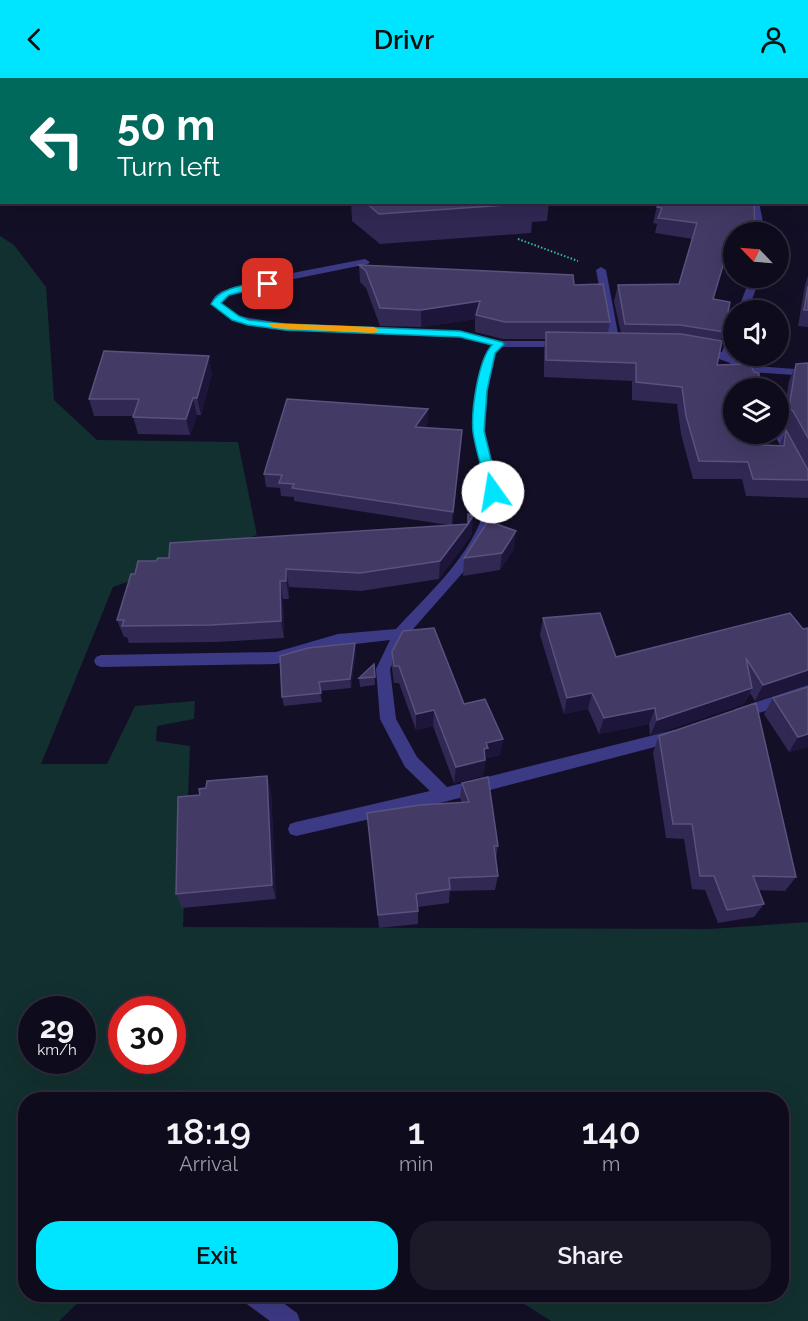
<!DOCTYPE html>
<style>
:root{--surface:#0e0b1c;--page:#1c1929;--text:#f1f3f6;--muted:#9b9ba3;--line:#2e2b3b;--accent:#00e5ff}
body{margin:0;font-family:Raleway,sans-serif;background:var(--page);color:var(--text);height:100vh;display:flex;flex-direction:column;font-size:22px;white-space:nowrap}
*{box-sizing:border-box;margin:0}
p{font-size:20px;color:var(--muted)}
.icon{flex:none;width:33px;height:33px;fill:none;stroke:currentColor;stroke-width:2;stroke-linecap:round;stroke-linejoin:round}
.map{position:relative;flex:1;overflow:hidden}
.side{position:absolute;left:18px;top:1014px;width:771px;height:210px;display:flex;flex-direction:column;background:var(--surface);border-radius:24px;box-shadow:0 6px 24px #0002,0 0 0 2px var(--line)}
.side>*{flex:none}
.top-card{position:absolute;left:0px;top:0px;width:808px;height:126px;box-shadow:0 6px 24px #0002,0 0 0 2px var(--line);background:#00695c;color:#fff;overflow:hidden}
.needle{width:39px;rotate:295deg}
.tools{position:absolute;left:723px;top:144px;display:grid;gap:12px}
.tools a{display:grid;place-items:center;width:66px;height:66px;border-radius:50%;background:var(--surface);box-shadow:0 6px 24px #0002,0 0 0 2px var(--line);font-size:30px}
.speed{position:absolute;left:18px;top:918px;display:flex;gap:12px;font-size:30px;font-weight:700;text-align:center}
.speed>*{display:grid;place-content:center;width:78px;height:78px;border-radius:50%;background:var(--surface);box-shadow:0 6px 24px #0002,0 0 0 2px var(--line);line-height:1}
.speed small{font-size:15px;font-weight:400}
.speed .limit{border:9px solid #d22;background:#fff;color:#111}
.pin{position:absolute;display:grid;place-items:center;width:51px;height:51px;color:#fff;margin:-26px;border-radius:12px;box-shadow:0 3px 9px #0006}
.me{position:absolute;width:66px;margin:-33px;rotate:347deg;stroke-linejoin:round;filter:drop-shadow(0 0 4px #0008)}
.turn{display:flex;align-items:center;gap:21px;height:126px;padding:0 18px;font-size:27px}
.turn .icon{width:78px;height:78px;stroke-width:2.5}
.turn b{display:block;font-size:42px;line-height:51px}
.eta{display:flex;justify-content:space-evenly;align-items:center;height:102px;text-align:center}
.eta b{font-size:36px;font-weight:600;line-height:42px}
.cta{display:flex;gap:12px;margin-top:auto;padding:12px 18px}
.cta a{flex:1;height:69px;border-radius:24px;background:var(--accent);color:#111;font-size:24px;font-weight:600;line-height:69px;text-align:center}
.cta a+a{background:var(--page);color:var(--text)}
header{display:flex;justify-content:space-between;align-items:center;height:78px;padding:0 18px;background:var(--accent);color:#111;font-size:27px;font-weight:600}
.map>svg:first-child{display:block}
.green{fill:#12302f;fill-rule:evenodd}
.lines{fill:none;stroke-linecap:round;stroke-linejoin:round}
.path{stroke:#2fb8b0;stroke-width:2;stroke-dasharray:1.5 2;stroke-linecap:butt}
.minor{fill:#3d3a85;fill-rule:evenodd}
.wall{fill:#312854}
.shaded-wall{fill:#1d163a}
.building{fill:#433a66;stroke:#5a527e;stroke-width:1.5}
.route{fill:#00e5ff;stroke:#0095a6;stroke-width:1.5}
.slow{fill:#f59e0b}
</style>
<header><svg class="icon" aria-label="back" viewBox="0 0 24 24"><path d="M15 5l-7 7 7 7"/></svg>Drivr<svg class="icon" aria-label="person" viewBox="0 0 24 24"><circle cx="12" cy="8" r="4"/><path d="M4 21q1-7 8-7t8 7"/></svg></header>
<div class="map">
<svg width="808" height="1243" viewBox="0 0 808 1243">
<rect width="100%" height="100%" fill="#130f26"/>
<path class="green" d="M0,0H582L583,1L2,2L1,94Z
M0,158L14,167L46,209L54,322L97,362L238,364L257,457L113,509L41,686H107L135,628L195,623L194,641L157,648L156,663L190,668L183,849L710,851L808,844V1243H551L510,1217L782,1216V1022H26V1216L86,1217L59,1243H0ZM32,932H82V982H32ZM122,932H172V982H122Z"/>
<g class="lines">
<path class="path" d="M518,161L578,183"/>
<path class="minor" d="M750,124H759L765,154H756Z
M365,181L370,184L368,186L284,203L258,212L229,217L222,225L239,238L285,246L461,253L499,263H565L570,266L565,269H502L496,276L488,312L485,353L499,414L491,448L466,491L406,559L390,591L396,641L417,679L447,709L674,652L679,653L682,658L679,663L674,664L444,724L296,758L290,756L288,751L290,746L296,744L430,713L405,689L380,641L376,591L390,562L338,568L276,586L101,589L96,587L94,583L96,579L101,577L276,574L338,556L396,551C429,515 484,467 487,415C487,398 477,373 474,356C470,336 478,283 492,267L461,259L285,252L248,247L231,242L211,226L215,218L222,213L252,207L282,197Z
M601,189L606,192L620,266L615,269L610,266L596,192Z
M750,200H760L748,232H738Z
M734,253L731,277L744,287L808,292V298L750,294L761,310H750L730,285L695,272L700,269L722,274L729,256Z
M778,348L784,352L808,397V412L802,408L774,356H778Z
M808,607V619L740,641L735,639L732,635L735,631Z
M241,1216H271L297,1235L300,1243H270L244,1224Z"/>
</g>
<path class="wall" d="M734,0H808V114H807V2H737Z
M351,124H549L547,143L532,144L531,155L380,166L352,143Z
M658,124L734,154L733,177H726L713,221L724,254L721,263L717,287L760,367L779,368L786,352L799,376L786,351L782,348L789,303L796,286L808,285V420L746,418L742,401H693L681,356L677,326L632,322V303L544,299V272L545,261H503L475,254V241L421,249L380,248L366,210L360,204L359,187L574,207L610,244L608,255H621L614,223L618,207L679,206L693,161L655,155L657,146L653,145Z
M808,198V249L798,248L805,207Z
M212,295L201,337H197L190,357L138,356L133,338H94L89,321Z
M428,344L424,350L462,352L452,447L472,456L439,501L361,513L289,509V521H283L284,560L216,564L129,565L127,559H124L117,542L135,496L156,483L169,480L448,447L294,423V419L281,418L280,410L266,409L264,396Z
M514,471L500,492L463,498L464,480Z
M543,540L616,579L808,550V606L755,623L750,615L744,626L650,658L649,646L599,656L588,631L564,636L540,557Z
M356,574L351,610L320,613L322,624L284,628L282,619Z
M392,574L464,626L503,661L500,677L486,680L483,698L454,705L433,648L416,652L399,605H394L392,591Z
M374,586L375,607L360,609L359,600Z
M808,609V669L789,674L764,636L773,620Z
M659,658L796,799L785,813L758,812L764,826L754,839L718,845L705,812L692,811L684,761L666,760L653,674Z
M267,698L271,713L276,821L182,830L176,816L200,717L206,710Z
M462,705L498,768L496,781L498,798L495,812L450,813L449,825L418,829V846L379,850L367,735L462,725L460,720Z"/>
<path class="shaded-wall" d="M480,223L475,241L421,249V232Z
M209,278L212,295L201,337L197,320Z
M193,320L197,337L190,357L186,341Z
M428,331V344L415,363V349Z
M462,352V365L452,447L453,434Z
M473,438L472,456L439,501L440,483Z
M516,453L514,471L500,492L502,475Z
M286,491L289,509V521L286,503Z
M280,503L283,521L284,560L281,543Z
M355,565L356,574L351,610L350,601Z
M808,592V606L755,623L763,607Z
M752,610L744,626L650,658L657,642Z
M592,615L588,631L564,636L567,620Z
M655,630L649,646L599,656L604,640Z
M434,632L433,648L416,652V636Z
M808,656V669L789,674L798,659Z
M503,661L500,677L486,680L483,698L454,705L456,689L484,671L486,665Z
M267,698L271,713L276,821L272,807Z"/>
<path class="building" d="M762,0H808V98H807V2H765Z
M365,124H534V125L379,136Z
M658,124H754L755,154H734V161H731L713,221L730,224L724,254L680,247L625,246L618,207L679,206L697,145L658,140L662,130L657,129Z
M359,187L573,197L574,207L603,206L610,244H505L476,237L480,223L421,232L380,230L366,193Z
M808,208V232H804Z
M546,254L681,256L722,263L717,287L750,286L754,294L759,295V310H734V356H760V367L784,368L786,352L808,392V402L753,401L748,384L699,383L686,338L682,309L636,304V285L546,282Z
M104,273L209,278L197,320H193L186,341L133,339L139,321H89Z
M808,285V360L793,333L789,330L796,286Z
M287,321L428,331L415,349L462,352L453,434L292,410L294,406L279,405L282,397L264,396Z
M468,436L473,438L468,446Z
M488,443L516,453L502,475L464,480Z
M468,446L440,483L360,495L286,491V503H280L281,543L211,547L122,548L124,542H117L131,496H135L138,483H156L158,480H169L170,465Z
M600,535L616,579L790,535L803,551L808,550V592L763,607L746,580L752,610L657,642L655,630L604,640L592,615L567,620L543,540Z
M434,550L464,626L485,621L503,661L486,665L488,670L484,671L485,682L456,689L434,632L416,636L399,588H394L392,574L403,553Z
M355,565L350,601L319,604L321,615L282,619L280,578L308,570Z
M374,586L375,599L359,600Z
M808,609V656L798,659L773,620Z
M756,625L796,799L753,798L764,826L727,832L714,798H700L692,746H673L659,658Z
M267,698L272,807L176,816L178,719L200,717L199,711L206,710L207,703Z
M488,699L498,768H494L498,798L449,800L450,811L416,816L418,833L378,837L367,735L420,727L469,724L462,705Z"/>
<path class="route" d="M268,203L272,204V207L229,217L221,225L239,238L249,242L285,246L460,253L502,264L504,266L495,275L487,312L484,353L499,414L497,416L493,418L488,414C483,394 476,374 473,354C471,333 478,282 492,267L460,259L285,252L248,247L232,242L211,226C221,207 250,207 268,203Z"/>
<path class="slow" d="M270,245L374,249L379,252L374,255L274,250L269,247Z"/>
</svg>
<div class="tools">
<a><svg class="needle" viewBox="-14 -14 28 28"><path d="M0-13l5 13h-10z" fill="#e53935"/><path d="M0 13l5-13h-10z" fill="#9b9ba3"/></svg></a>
<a><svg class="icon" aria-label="sound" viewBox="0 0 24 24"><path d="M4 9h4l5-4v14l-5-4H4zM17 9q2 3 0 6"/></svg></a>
<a><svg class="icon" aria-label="layers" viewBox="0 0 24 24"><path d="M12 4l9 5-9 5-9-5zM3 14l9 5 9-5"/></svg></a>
</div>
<div class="speed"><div>29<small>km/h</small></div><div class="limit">30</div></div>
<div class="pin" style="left:268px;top:206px;background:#d93025"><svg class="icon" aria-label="arrive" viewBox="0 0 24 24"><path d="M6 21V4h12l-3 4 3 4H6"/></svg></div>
<svg class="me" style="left:493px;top:414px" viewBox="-20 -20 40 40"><circle r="19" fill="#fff"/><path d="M0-13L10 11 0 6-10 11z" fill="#00e5ff"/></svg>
<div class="top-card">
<div class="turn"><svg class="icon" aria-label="left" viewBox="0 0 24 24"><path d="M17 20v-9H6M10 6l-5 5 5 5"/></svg><div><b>50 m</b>Turn left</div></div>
</div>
<section class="side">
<div class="eta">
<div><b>18:19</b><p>Arrival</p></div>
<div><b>1</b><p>min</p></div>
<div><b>140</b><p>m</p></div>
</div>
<div class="cta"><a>Exit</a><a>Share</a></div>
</section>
</div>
